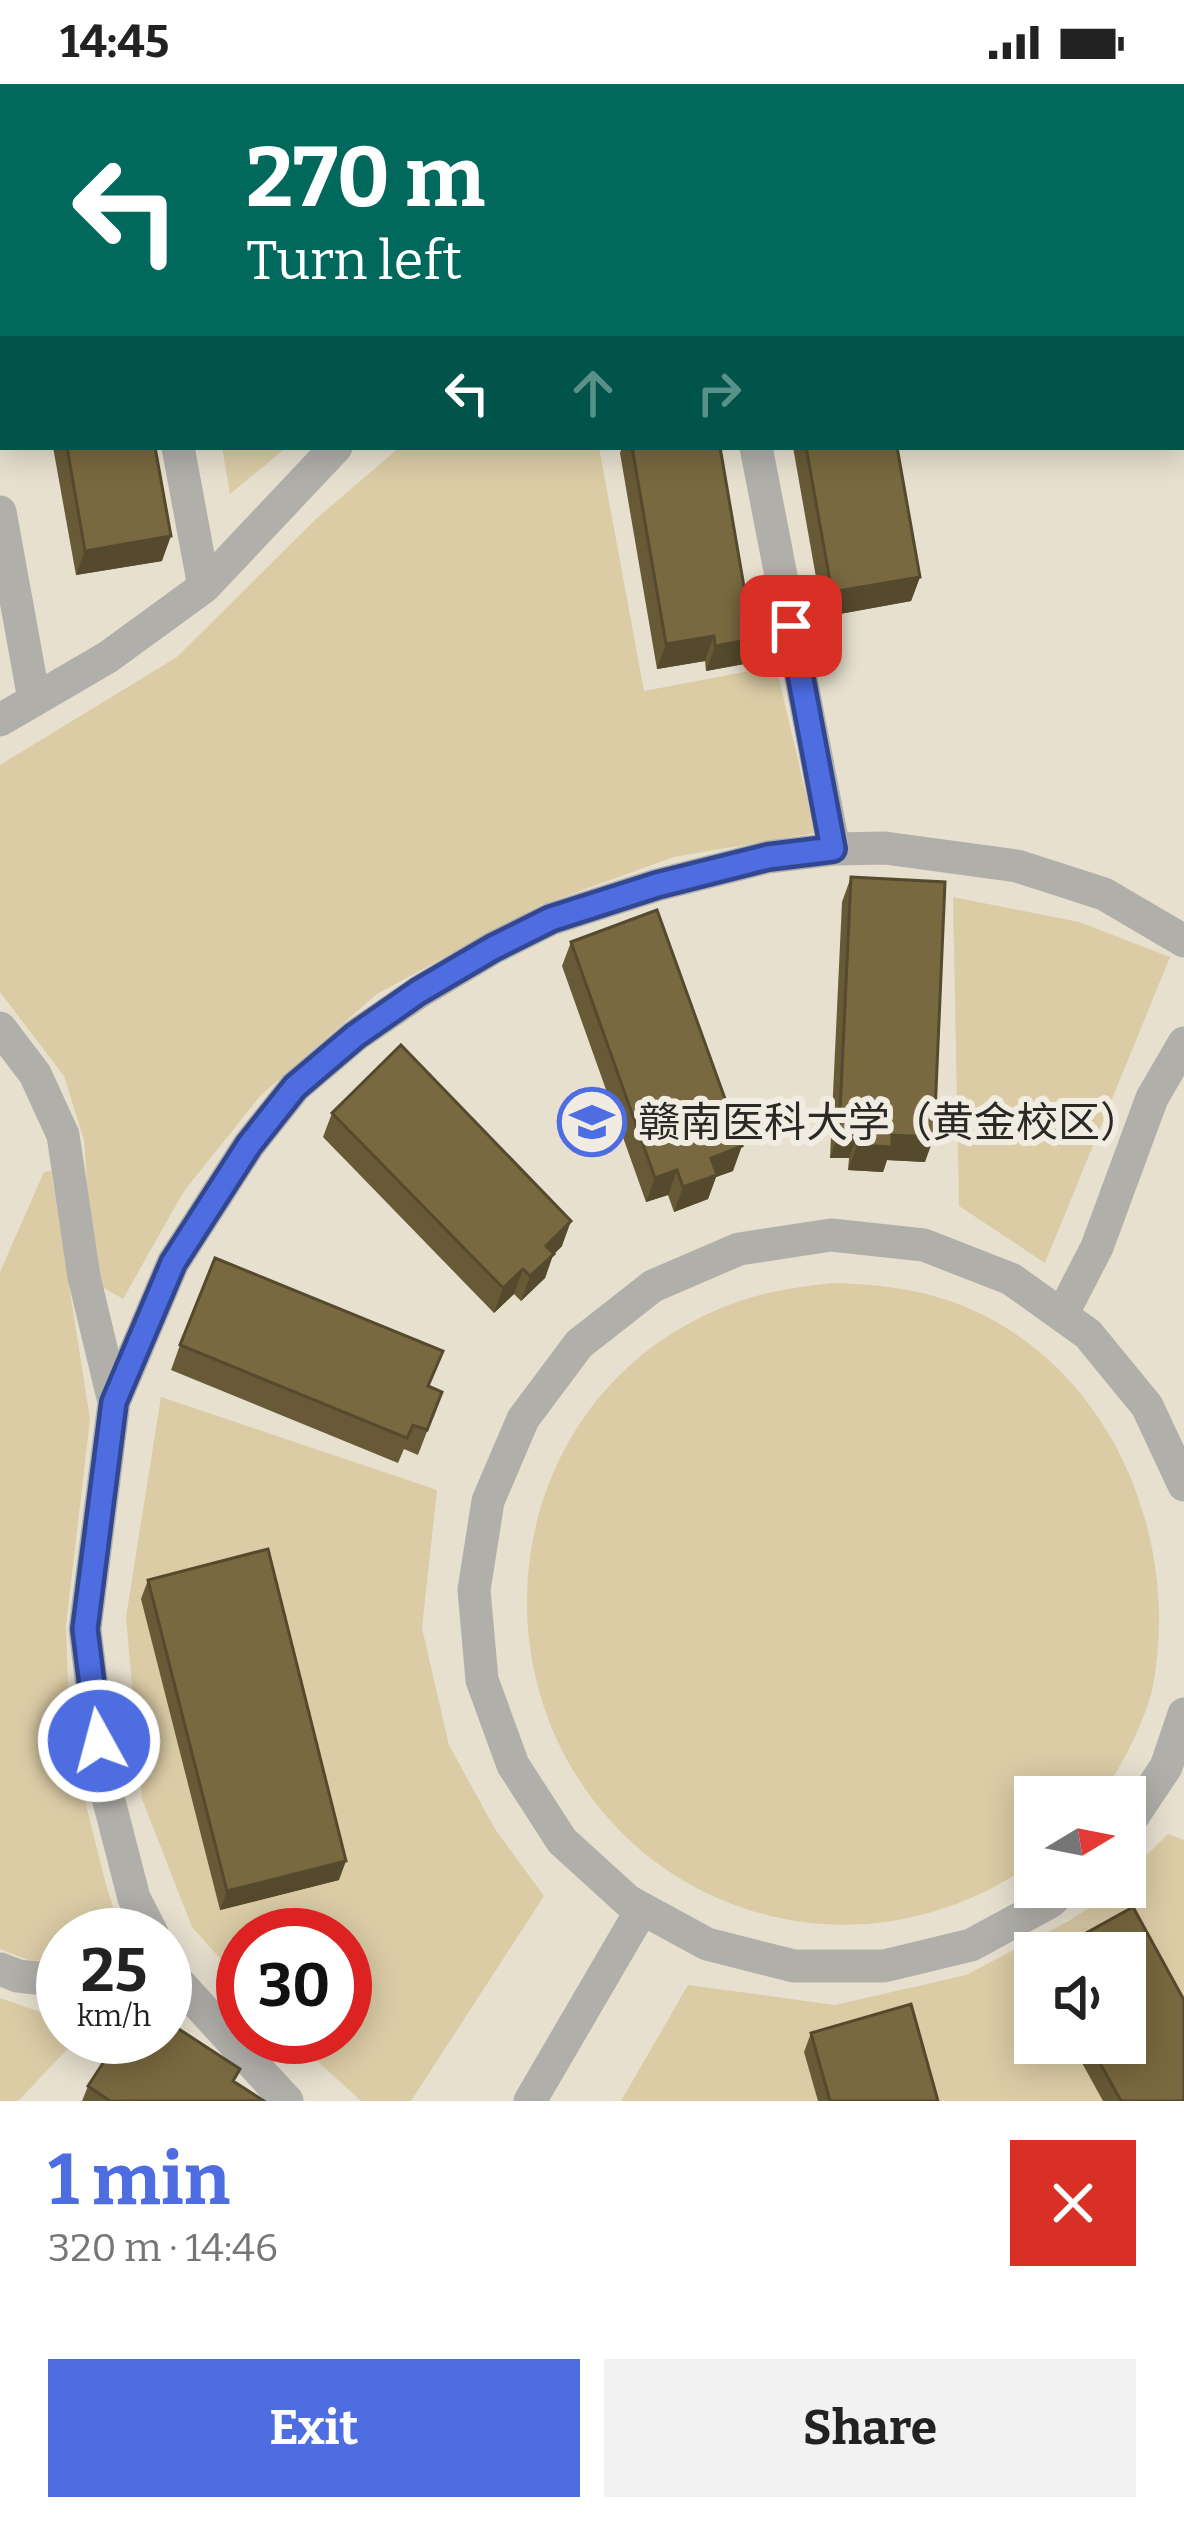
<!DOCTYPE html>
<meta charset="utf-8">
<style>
:root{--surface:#fff;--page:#f2f2f2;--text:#222;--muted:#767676;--accent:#4d6de1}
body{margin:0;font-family:Bitter,"Noto Sans SC",serif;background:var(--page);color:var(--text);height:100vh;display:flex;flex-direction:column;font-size:45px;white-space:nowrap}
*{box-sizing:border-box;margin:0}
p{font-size:39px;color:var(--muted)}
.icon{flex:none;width:66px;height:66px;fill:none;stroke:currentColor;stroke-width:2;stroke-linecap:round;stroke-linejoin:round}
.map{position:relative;height:2017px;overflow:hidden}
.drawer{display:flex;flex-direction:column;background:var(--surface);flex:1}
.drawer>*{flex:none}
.hud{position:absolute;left:0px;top:0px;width:1185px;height:366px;box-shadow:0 6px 30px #0003;background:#00695c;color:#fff;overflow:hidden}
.needle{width:78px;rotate:80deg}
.fabs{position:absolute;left:1014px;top:1692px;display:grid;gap:24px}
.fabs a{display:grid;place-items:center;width:132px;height:132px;border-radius:0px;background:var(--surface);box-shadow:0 6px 30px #0003;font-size:60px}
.speed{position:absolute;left:36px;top:1824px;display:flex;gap:24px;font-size:60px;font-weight:700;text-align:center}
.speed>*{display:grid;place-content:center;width:156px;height:156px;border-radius:50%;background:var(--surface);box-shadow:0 6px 30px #0003;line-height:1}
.speed small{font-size:30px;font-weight:400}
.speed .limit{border:18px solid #d22;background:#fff;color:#111}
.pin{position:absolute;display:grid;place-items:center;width:102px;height:102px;color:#fff;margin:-51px;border-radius:24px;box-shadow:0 6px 18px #0006}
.me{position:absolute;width:132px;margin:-66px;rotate:353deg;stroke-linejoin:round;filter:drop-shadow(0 0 9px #0008)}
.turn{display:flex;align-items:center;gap:42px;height:252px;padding:0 48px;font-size:54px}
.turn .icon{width:156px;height:156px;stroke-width:2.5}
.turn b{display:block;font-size:84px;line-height:102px}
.lanes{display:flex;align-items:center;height:114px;padding:0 48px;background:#0003;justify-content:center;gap:60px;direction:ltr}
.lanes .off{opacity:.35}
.round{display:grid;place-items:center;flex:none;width:126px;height:126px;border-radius:0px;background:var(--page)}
.headline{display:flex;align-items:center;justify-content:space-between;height:204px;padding:0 48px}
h1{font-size:72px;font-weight:700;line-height:90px;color:var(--accent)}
.action{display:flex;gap:24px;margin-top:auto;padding:24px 48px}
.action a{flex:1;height:138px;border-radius:0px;background:var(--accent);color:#fff;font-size:48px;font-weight:700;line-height:138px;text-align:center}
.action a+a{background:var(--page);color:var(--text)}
.status{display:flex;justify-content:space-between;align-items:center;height:84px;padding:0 60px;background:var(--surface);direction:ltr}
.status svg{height:33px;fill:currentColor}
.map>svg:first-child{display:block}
.built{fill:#e7e0cf;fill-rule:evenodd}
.green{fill:#dbcca6;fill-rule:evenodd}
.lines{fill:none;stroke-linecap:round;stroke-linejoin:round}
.minor{stroke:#b0afaa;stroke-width:33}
.wall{fill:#685a37}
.shaded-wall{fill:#554a2d}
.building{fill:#796940;stroke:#554a2d;stroke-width:3}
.route-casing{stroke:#324792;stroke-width:30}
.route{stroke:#4d6de1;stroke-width:21}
.labels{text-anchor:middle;stroke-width:12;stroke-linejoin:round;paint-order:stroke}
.poi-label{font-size:42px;fill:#2b2925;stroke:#f0ece2;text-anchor:start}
</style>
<div class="status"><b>14:45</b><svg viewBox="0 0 49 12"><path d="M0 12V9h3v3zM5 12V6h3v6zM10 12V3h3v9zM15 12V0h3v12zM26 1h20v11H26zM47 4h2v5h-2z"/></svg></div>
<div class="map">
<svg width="1184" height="2017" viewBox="0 0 1184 2017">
<rect width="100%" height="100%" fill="#f0ece2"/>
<path class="built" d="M0,0H1184V2017H0ZM3,3H1182V363H3ZM1035,1713H1125V1803H1035ZM63,1851H165V1953H63ZM243,1851H345V1953H243ZM1035,1869H1125V1959H1035Z"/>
<path class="green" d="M456,0H781V3H440Z
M222,363H287L230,410Z
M400,363H599L644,607L776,582L815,749L674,773L541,821L377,910L261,1011L184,1107L123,1215L94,1198L84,1056L64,992L0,908V681L177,573L316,435Z
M953,813L1079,838L1170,873L1045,1179L959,1122Z
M51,1087L90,1335L66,1542L70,1657L106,1801L122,1851H63V1885L41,1881L0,1865V1188L44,1088Z
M833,1199C873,1200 912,1204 950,1217C1105,1271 1184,1448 1152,1607C1141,1646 1123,1679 1101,1713H1035V1778C963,1828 881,1850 795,1837C729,1826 667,1795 620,1747C464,1588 509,1313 719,1225C755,1209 794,1203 833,1199Z
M161,1313L437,1406L422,1544L449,1661L495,1745L544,1812L411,2017H361L291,1953H345V1851H243V1900L192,1843L142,1715L126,1533Z
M1168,1750L1184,1756V2017H621L688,1901L835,1921L966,1891L1067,1838L1103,1815L1115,1803H1125V1793ZM1035,1869H1125V1959H1035Z
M0,1914L63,1936V1953H79L18,2017H0Z"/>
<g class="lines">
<path class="minor" d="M108,0L109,3
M834,0L835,3
M1182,239L1184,240
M178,363L204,503
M756,363L834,765
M0,428L34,615
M0,636L108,573L204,503L336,363
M0,944L35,990L63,1051L84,1193L114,1318
M1062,1231L1097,1163L1152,1014L1184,959
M1125,1744L1166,1683L1184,1630
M1066,1803L1050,1818L971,1861L884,1882H794L707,1860L628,1817L562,1757L513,1681L482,1596L474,1506L488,1417L523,1335L579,1260L653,1202L739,1165L831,1151L924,1161L1011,1195L1088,1250L1147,1322L1184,1401
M153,1851L134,1814L103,1694L85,1545L114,1318L173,1179L249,1061L295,1003L355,952L419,908L493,864L551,835L657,801L768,773L834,765L885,764L1017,782L1104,810L1184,857
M165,1875L176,1896L287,2017
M0,1885L18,1892L63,1897
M530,2017L642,1825"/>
</g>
<path class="wall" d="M0,0L3,3V108L0,92Z
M53,363H155L162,477L76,491Z
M622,363H720L753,555L744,580L706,587L705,577L657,585L620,369Z
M793,363H897L920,493L911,517L823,533Z
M851,793L925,1078L887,1076L883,1088L848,1086L849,1074H830L842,818Z
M571,858L733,1087L716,1093L708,1115L674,1128L668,1111L646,1118L562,882Z
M332,1029L562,1162L553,1171L545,1194L521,1217L514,1210L494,1229L323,1053Z
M180,1261L429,1303L442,1308L418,1371L404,1365L398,1379L171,1286Z
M148,1496L339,1796L220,1826L141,1515Z
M811,1949L938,2017H818L804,1968Z
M1071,1959H1125L1184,2017H1103Z
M235,1998L264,2017H82L88,2002Z"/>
<path class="shaded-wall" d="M171,452L162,477L76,491L85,467Z
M920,493L911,517L823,533L832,508Z
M714,552L705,577L657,585L666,560Z
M753,555L744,580L706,587L715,562Z
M839,1049L858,1050L849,1074H830Z
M892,1051L934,1053L925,1078L887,1076L883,1088L848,1086L857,1061Z
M742,1062L733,1087L716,1093L708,1115L674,1128L683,1103L711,1074Z
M677,1086L668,1111L646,1118L655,1094Z
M571,1137L562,1162L553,1171L545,1194L521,1217L530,1192L546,1162Z
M523,1185L514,1210L494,1229L503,1204Z
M346,1777L339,1796L220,1826L227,1807Z"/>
<path class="building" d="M0,0H85L86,3H3V34L0,18Z
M67,363H155L171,452L85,467Z
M632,363H720L753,555L715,562L714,552L666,560Z
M806,363H897L920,493L832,508Z
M851,793L945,798L934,1053L892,1051V1063L857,1061L858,1050L839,1049Z
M657,826L742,1062L711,1074L717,1091L683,1103L677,1086L655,1094L571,858Z
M401,961L571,1137L546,1162L554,1170L530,1192L523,1185L503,1204L332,1029Z
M215,1174L443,1267L428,1302L442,1308L427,1346L413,1341L407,1354L180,1261Z
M268,1465L346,1777L227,1807L148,1496Z
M1133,1823L1184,1916V2017H1121L1089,1959H1125V1869H1050Z
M911,1920L938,2017H830L811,1949Z
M165,1936L240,1985L233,1997L264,2017H110L88,2002L120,1953H165Z"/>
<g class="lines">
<g class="route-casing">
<path id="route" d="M99,1657L85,1545L114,1318L173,1179L249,1061L295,1003L355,952L418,908L493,864L551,835L657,801L768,773L833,765L791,542"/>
</g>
<use href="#route" class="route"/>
</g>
<defs>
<g id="university-ring" transform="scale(3.45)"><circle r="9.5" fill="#f0ece2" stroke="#4d6de1" stroke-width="1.5"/><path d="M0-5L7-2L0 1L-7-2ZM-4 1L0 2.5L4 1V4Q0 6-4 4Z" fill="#4d6de1"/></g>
</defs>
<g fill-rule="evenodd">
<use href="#university-ring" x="592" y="1038"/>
</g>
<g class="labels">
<g class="poi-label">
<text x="638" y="1053">赣南医科大学（黄金校区）</text>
</g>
</g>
</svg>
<div class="fabs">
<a><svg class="needle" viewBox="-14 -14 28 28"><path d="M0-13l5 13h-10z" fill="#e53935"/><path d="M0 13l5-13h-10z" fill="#767676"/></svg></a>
<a><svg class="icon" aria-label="sound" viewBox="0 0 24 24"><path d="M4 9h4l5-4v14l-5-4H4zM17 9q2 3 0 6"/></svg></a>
</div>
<div class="speed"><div>25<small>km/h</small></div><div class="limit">30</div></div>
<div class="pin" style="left:791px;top:542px;background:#d93025"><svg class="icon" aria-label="arrive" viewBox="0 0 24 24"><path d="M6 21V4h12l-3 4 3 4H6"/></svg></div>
<svg class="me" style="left:99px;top:1657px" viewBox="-20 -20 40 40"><circle r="17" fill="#4d6de1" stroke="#fff" stroke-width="3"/><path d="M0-11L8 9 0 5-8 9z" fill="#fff"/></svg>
<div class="hud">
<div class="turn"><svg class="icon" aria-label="left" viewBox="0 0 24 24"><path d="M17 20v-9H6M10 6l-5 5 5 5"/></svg><div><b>270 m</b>Turn left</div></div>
<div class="lanes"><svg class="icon" aria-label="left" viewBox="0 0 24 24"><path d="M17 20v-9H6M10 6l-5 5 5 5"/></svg><svg class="icon off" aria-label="ahead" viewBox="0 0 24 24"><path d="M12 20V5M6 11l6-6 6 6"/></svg><svg class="icon off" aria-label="right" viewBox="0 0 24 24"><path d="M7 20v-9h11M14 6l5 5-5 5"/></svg></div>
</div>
</div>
<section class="drawer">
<div class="headline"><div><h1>1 min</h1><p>320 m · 14:46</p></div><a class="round" style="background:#d93025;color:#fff"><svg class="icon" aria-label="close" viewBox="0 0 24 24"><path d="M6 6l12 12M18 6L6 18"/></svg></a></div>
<div class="action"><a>Exit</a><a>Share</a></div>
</section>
